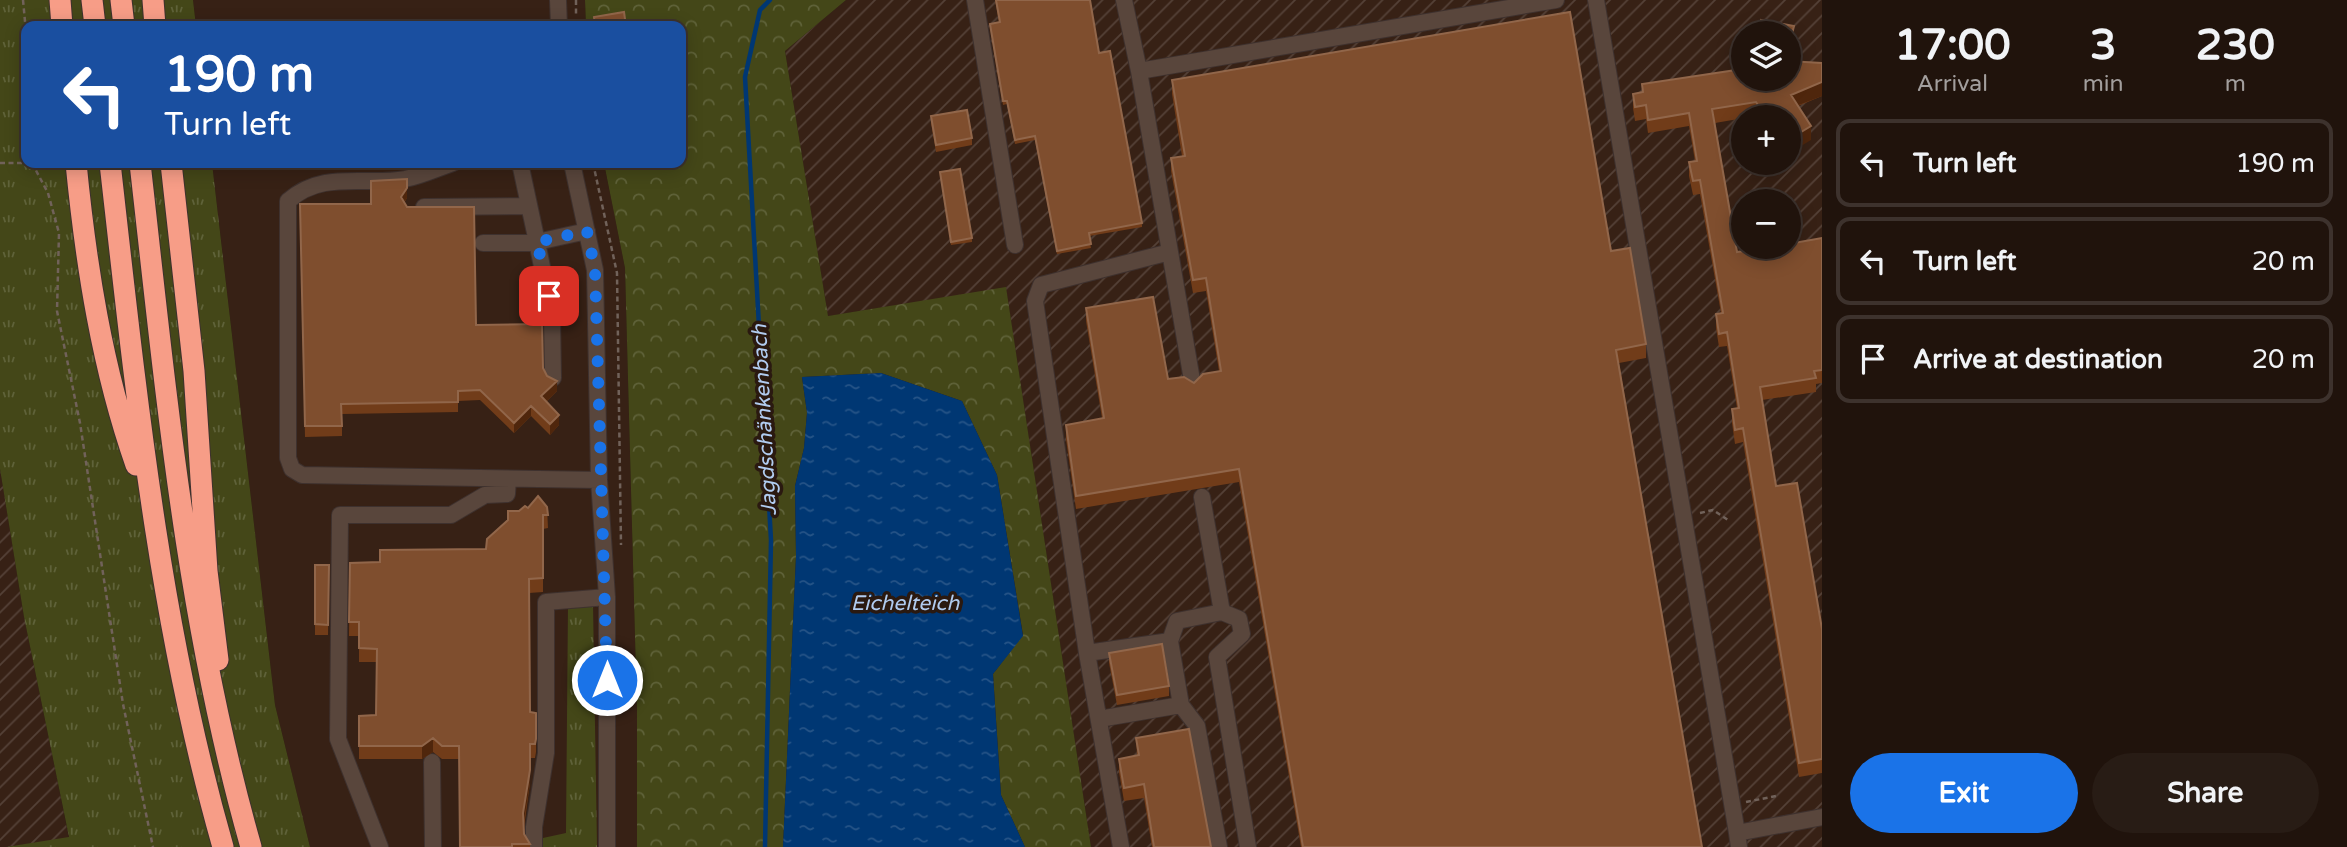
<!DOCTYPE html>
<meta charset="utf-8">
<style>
:root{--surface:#20130c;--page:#281c15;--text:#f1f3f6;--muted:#a29e9d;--line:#3d322d;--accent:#1a73e8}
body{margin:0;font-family:"Varela Round",sans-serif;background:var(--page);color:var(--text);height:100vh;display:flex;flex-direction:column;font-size:26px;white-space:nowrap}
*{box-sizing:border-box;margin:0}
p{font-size:23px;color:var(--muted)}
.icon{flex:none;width:38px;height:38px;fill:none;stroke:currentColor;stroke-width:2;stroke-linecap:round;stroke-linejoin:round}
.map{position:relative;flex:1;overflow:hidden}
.details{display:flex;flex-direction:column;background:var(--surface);width:525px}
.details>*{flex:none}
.banner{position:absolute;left:21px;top:21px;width:665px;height:147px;border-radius:14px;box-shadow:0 4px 18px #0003,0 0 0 2px var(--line);background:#1a4fa0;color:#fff;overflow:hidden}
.tools{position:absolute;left:1731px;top:21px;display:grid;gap:14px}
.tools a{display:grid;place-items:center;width:70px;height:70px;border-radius:50%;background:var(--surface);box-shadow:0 4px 18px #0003,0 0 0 2px var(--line);font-size:35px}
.pin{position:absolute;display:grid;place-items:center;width:60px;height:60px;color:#fff;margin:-30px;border-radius:14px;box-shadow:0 4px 10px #0006}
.me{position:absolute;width:77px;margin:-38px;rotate:0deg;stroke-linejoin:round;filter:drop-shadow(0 0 5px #0008)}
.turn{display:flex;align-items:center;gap:24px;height:147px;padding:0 28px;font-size:32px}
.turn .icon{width:91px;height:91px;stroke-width:2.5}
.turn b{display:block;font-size:49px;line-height:60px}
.eta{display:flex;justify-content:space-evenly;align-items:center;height:119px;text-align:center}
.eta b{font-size:42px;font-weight:800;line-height:49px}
.cta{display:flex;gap:14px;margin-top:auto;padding:14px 28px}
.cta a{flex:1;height:80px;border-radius:42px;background:var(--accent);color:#fff;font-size:28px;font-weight:800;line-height:80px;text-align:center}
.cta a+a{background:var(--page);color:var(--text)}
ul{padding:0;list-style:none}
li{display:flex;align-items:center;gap:21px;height:88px;margin:0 14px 10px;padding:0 14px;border:4px solid var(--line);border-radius:14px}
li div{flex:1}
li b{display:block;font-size:26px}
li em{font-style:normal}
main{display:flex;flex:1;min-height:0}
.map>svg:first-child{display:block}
.built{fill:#372115}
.industrial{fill:url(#industrial-furrows);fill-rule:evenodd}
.grass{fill:url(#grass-tufts)}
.forest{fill:url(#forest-crowns)}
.water{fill:url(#water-ripples)}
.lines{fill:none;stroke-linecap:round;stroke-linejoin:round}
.stream{stroke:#003773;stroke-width:4.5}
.minor-casing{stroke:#3e312e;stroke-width:18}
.highway-casing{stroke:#3e312e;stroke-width:23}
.path{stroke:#71625a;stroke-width:2.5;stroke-dasharray:5 3.5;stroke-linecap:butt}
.minor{stroke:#59463c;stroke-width:16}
.highway{stroke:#f79d87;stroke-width:21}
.wall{fill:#713c19}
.shaded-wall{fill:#4f260c}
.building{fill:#7f4e2e;stroke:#91664a;stroke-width:2}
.route{stroke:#1a73e8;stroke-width:12;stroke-dasharray:0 21.6}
.labels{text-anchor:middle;stroke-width:7;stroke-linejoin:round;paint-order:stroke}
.water-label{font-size:21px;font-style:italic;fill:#b1ccf0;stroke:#2a1910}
</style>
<main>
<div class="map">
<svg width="1822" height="847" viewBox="0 0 1822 847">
<defs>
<pattern id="industrial-furrows" width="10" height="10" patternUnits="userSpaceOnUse" patternTransform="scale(1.75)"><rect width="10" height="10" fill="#372115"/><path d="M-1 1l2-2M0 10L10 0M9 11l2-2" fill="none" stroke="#544137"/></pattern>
<pattern id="grass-tufts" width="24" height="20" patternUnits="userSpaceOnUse" patternTransform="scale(1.75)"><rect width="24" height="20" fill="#444718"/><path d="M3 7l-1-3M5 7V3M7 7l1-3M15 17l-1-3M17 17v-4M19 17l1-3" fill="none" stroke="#5f6239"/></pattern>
<pattern id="forest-crowns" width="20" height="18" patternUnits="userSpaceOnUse" patternTransform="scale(1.75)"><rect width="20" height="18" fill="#444718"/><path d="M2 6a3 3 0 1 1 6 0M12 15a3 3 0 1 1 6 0" fill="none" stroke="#5f6239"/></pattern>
<pattern id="water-ripples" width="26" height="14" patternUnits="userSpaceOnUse" patternTransform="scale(1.75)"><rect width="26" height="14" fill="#003773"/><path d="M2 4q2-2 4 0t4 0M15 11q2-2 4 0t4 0" fill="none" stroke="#265487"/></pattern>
</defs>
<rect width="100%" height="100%" fill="#2a1910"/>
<path class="built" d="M193,0H585L586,26H196Z
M212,163H604L625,268L637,711V847H310L275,705Z"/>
<path class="industrial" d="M846,0H1822V847H1091L1006,288L828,316L785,51ZM1743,33H1788V79H1743ZM1743,117H1788V163H1743ZM1743,201H1788V247H1743Z
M0,469L24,617L69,838L6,847H0Z"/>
<path class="grass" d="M0,0H193L196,26H26V163H212L275,705L310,847H6L69,837L24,617L0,469Z
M593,605L597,847H540L543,838L566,833L568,606Z"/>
<path class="forest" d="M585,0H846L785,51L828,316L1006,287L1091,847H1025L1001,795L993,674L1023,635L997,475L962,401L881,373L802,377L807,413L804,448L795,486L796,556L783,847H637V711L625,268L604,163H681V26H586Z"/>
<path class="water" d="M881,373L962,401L997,475L1023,636L993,674L1001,795L1025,847H783L796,556L795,486L804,448L807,413L802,377Z"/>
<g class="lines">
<path class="stream" d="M765,847L771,540L745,77L760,10L770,0"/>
<g class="minor-casing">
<path id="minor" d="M558,0L559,26
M975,0L1015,245
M1124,0L1139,71
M1596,0L1737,833
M453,163C438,168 421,176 405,179C364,186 322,170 288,201V458L292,469L302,475L599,480
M520,163L537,242
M572,163L595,270L599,480L607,597V847
M424,207L529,206
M483,243H537
M553,378L552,316L537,242L587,231
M1193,386L1139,71L1556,0
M1222,612L1239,619L1242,634L1217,657L1248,847
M1170,641L1177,621L1222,612L1202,497
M1087,653L1170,641L1181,705L1197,726L1219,847
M1099,719L1181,705
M432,762L433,847
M380,847L338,739L340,515H451L485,495L507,494L508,479
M534,847V827L546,753V602L607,597
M1121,847L1087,653L1035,301L1041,285L1170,252
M1739,847L1737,833L1822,817"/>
</g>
<g class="highway-casing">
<path id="highway" d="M60,0L62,26
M92,0L95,26
M121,0L124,26
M153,0L155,26
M76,163C86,265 102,368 136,465
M110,163C136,393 159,623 223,847
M140,163C166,393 187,623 251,847
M171,163L194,371L207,571L218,660"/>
</g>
<path class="path" d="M23,0L26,32
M576,0V14
M0,163H32
M32,163L48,193L59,233L57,311L80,423L123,704L153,847
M593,163L617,273L621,545
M1700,513L1713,510L1728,520
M1746,802L1776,796"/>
<use href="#minor" class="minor"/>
<use href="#highway" class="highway"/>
</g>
<path class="wall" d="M995,0H1090L1099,53L1142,223V227L1089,236L1091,248L1057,254L1035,140L1015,144L1007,104L1003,105L990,27V24L999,22Z
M1788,33L1794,40L1789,61L1822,63V96L1798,106L1811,140L1788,117H1757L1756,116L1715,123L1737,252L1822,238V383L1816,384V392L1762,400L1776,486L1822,629V773L1799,777L1743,442L1735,444L1732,423V409L1737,408L1727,346L1719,347L1716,328V314L1721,313L1700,194L1693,195L1689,176V162L1695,161L1689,126L1648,133L1646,119L1635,121L1633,108V94L1642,93V84L1743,79Z
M1172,80L1611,251L1646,344V358L1619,363L1702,847H1301L1239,482L1076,509L1066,439V425L1102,418L1086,321V308L1168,379L1194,383L1219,371L1206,291L1193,293L1171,171V158L1182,156L1172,94Z
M931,116L972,138V145L936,152L931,123Z
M940,172L972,238V242L951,245Z
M407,198L404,203L476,325L543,368L557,391L546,402L559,425L550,435L531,416L514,433L480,400L458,401V412L342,414V436L305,437L300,204H371Z
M547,507L548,528L543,529V592L529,593L530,712L536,713V752L535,758H530V783L524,827V834L530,844V847H459V759H442L433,752L422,759H359V716L376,715L377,662H359V636H349L350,563L380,562L486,549L519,511L528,508Z
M315,565H329L328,635H315Z
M1109,653L1169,686V696L1117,705L1109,663Z
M1136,738L1211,847H1152L1144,798L1124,801L1119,772V759L1137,756Z"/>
<path class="shaded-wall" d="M1794,26V40L1788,64V50Z
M1822,82V96L1791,108V95Z
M1811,126V140L1788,154V140Z
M407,188V198L401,207V197Z
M557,381V391L541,407V396Z
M531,406V416L514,433V423Z
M559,415V425L550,435V424Z
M433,738V752L422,759V746Z
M530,770V783L523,827V813Z"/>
<path class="building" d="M996,0H1090L1099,53L1110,51L1142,223L1089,233L1091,244L1057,251L1035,136L1015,140L1007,101H1003L990,24L1000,22Z
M624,12L626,26H595L594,17Z
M1570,12L1611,251L1630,248L1646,344L1616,350L1702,847H1303L1239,469L1076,496L1066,425L1104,418L1086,308L1153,297L1168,379L1184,377L1194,383L1203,374L1221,371L1206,278L1193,280L1171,158L1185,156L1172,80Z
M1761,20L1794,26L1788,50V33H1758Z
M1788,61L1822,63V82L1791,95L1811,126L1788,140V117H1766L1756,102L1712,109L1737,252L1770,247H1788V244L1822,238V370L1814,371L1816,378L1760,387L1776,486L1797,483L1822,629V759L1799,763L1743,428L1735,430L1732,409L1739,408L1727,332L1719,334L1716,314L1723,313L1700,180L1693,181L1689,162L1697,161L1689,113L1648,120L1646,105L1635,107L1633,94L1643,92L1642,84L1743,69V79H1788Z
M967,110L972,138L936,145L931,116Z
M960,169L972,238L951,242L940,172Z
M407,179V188L401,197L407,207H474L476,325L542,324L543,368L547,376L557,381L541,396L559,415L550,424L531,406L514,423L480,390L458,391V402L341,404L342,426H305L300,204H371V181Z
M538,496L547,507L548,515H543V578L529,579L530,712L536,713V739L535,744H530V770L523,813L524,834L530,844H512V847H460L459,746H442L433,738L422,746H359V716L376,715L377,649L359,648V622H349L350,563L380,562V550L486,549L487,539L508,520V511H519L525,506L528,508Z
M315,565H329L328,625L315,624Z
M1162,644L1169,686L1117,695L1109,653Z
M1189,729L1211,847H1154L1144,784L1124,788L1119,759L1139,755L1136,738Z"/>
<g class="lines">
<path class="route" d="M549,296L537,242L587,231L595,270L607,680"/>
</g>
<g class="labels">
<g class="water-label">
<text transform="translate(764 420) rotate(-93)" y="7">Jagdschänkenbach</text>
<text x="905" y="610">Eichelteich</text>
</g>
</g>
</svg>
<div class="tools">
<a><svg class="icon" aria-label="layers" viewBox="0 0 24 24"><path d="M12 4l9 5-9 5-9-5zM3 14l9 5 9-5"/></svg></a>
<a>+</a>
<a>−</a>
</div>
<div class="pin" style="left:549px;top:296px;background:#d93025"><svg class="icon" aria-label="arrive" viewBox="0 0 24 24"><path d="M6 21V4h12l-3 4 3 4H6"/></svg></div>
<svg class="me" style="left:607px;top:680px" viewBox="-20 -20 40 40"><circle r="17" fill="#1a73e8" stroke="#fff" stroke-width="3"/><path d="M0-11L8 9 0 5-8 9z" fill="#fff"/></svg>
<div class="banner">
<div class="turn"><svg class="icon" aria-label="left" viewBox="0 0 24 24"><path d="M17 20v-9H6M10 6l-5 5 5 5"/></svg><div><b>190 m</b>Turn left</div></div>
</div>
</div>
<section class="details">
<div class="eta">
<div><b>17:00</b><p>Arrival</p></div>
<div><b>3</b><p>min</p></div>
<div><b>230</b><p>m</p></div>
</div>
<ul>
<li><svg class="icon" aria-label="left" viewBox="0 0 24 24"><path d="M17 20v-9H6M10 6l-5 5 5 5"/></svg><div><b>Turn left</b></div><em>190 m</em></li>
<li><svg class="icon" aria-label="left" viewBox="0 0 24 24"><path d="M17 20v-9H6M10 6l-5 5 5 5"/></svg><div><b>Turn left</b></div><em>20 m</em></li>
<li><svg class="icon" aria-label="arrive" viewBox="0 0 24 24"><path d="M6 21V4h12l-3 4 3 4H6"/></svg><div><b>Arrive at destination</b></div><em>20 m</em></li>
</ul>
<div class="cta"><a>Exit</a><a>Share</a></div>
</section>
</main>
